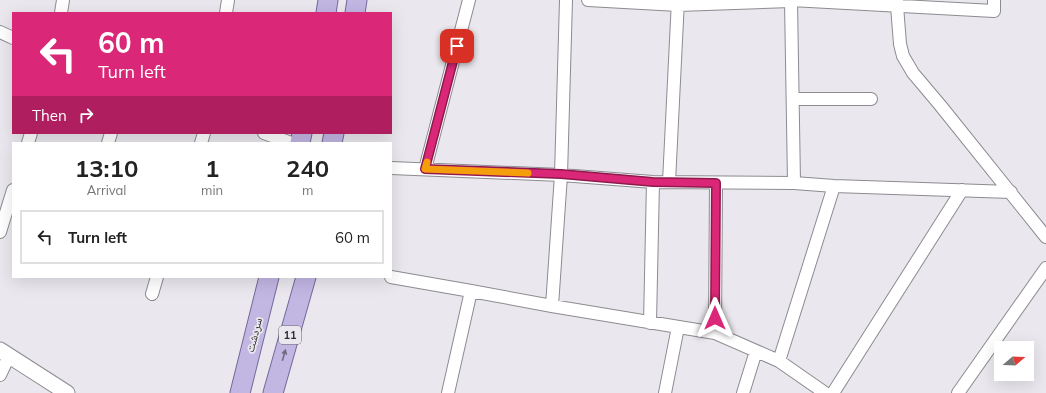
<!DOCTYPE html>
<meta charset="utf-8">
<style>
:root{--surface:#fff;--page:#f6f6f6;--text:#222;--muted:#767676;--line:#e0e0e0}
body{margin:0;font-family:Mulish,"Noto Naskh Arabic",sans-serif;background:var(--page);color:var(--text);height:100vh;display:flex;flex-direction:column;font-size:15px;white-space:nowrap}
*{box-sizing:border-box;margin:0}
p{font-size:13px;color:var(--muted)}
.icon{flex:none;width:22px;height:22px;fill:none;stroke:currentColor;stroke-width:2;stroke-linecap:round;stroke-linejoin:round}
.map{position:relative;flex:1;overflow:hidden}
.details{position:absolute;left:12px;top:142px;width:380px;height:136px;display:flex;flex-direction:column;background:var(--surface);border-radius:0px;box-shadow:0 4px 16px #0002}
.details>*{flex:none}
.guide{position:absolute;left:12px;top:12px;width:380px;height:122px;border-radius:0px;box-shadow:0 4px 16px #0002;background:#db2777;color:#fff;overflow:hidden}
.needle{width:26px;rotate:71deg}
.tools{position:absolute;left:994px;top:341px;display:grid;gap:8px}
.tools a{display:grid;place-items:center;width:40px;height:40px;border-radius:0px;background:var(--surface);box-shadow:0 4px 16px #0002;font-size:20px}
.pin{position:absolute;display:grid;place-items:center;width:34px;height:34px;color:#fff;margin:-17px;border-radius:8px;box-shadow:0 2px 6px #0006}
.me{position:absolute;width:44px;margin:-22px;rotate:0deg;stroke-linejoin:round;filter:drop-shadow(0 0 3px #0008)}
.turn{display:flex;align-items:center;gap:14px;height:84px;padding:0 20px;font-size:18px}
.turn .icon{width:52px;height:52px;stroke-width:2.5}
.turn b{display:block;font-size:28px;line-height:34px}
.then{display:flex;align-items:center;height:38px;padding:0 20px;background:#0003;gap:8px;font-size:15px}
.eta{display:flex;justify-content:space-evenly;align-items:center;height:68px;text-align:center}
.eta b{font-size:24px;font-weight:700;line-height:28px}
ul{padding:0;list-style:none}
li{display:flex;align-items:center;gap:12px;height:54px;margin:0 8px 6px;padding:0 12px;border:2px solid var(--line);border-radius:0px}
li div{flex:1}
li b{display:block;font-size:15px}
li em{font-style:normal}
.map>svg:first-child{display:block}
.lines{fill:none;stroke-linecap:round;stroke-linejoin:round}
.minor-casing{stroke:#8c8b90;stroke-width:14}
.tertiary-casing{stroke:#8c8b90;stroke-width:17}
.primary-casing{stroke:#756899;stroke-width:21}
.minor{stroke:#fff;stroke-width:12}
.tertiary{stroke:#fff;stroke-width:15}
.primary{stroke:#c2b6e3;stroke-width:19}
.oneway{fill:#726c82}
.route-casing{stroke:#8e194d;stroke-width:10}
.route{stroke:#db2777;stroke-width:7}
.slow{stroke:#f59e0b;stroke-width:7}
.labels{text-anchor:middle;stroke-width:3.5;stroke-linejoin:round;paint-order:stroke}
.shield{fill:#eae8ee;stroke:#68676a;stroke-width:1}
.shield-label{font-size:11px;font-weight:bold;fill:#303032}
.street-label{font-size:12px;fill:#303032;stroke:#eae8ee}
</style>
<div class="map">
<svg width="1046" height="393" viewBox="0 0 1046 393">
<rect width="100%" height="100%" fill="#eae8ee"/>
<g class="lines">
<g class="minor-casing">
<path id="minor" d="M588,0L678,5L791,1L794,183
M791,0L994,11V0
M897,0V6L900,44L903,56L913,73L940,105L1046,237
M61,13L63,0
M226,13L228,0
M0,32L13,38
M793,99H871
M264,133L291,143
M28,143L31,133
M108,143L111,133
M201,143L204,133
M391,168L561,175L653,182L794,183L834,186L1011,192
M425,169L469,0
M669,182L678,0
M0,232L13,190
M391,277L471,291L552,306L715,333L779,361L825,393
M152,294L157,277
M552,306L561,175L566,0
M650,323L653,182
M715,333L716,183
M779,361L834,186
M0,375L9,356
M448,393L471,291
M665,393L678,327
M743,393L756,351
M833,393L962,190
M958,393L1046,268"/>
</g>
<g class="tertiary-casing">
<path id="tertiary" d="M0,350L67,393"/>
</g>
<g class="primary-casing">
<path id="primary" d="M326,13L328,0
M355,13L357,0
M300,143L302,133
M332,143L334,133
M240,393L269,277
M273,393L306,277"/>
</g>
<use href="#minor" class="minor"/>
<use href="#tertiary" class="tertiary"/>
<use href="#primary" class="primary"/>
</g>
<defs><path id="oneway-solid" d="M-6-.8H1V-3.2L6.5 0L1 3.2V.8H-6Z"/></defs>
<use class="oneway" href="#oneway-solid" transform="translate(284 355) rotate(-74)"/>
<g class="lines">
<g class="route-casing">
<path id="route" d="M457,46L425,169L561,174L653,182L716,183L715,318"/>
</g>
<use href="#route" class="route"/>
<path class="slow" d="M427,162L425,169L528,173"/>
</g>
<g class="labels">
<rect class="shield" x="279" y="326" width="22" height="18" rx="3"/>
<g class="shield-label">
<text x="290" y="339">11</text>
</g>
<g class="street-label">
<text transform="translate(254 335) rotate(-76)" y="4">سردشت</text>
</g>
</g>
</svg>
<div class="tools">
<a><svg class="needle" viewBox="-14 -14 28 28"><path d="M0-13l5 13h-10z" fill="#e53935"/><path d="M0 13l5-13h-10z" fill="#767676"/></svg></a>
</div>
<div class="pin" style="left:457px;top:46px;background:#d93025"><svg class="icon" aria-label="arrive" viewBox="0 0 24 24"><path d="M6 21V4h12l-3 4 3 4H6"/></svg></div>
<svg class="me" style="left:715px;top:318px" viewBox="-20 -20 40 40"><path d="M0-17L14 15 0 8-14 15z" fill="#db2777" stroke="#fff" stroke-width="4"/></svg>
<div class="guide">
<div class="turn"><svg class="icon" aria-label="left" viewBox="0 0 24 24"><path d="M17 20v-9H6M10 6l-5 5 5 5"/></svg><div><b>60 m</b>Turn left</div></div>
<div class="then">Then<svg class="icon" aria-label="right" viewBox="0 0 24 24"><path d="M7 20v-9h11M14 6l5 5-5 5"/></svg></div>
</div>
<section class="details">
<div class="eta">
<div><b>13:10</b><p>Arrival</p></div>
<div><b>1</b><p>min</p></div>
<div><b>240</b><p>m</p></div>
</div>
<ul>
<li><svg class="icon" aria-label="left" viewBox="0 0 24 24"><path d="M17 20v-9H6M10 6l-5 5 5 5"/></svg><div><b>Turn left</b></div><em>60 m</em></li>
</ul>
</section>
</div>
